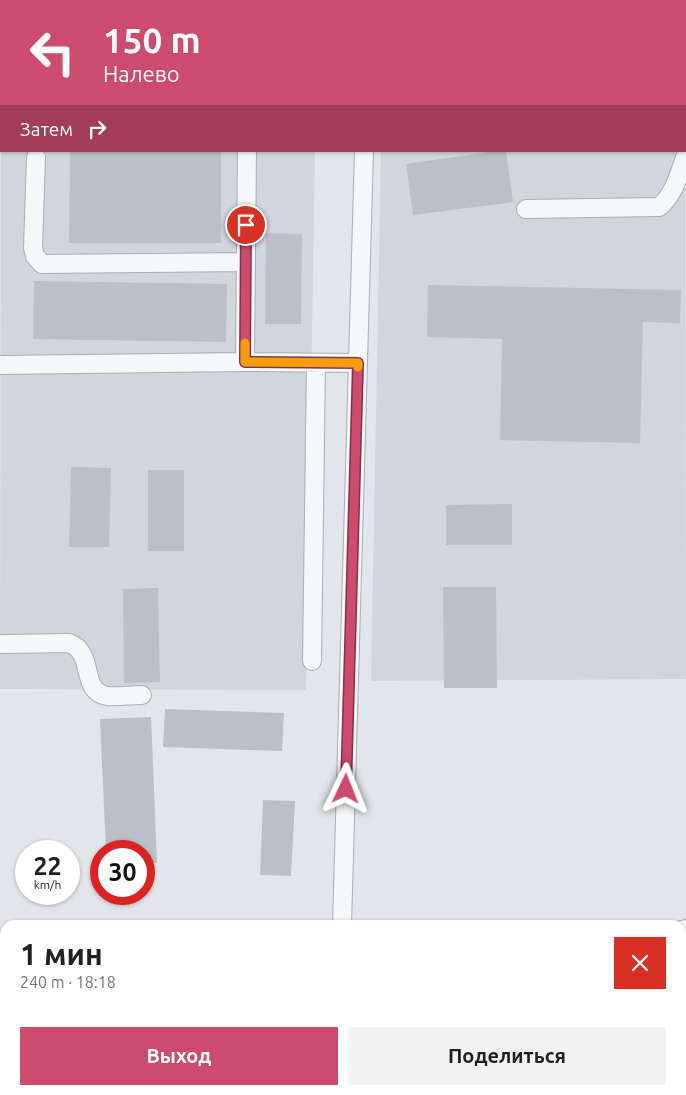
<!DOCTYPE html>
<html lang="ru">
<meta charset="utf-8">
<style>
:root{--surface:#fff;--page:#f2f2f2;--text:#202124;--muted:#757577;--accent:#cc4b6e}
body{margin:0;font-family:Ubuntu,sans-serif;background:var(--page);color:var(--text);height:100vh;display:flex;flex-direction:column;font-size:19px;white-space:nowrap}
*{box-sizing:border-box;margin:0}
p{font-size:16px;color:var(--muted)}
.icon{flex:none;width:28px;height:28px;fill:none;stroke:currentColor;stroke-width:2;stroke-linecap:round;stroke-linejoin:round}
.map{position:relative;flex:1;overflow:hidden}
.details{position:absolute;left:0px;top:920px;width:686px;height:175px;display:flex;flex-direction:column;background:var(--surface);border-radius:15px 15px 0 0;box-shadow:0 1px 4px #0004}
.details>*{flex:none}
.banner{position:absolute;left:0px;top:0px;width:686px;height:152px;box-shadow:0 1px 4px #0004;background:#cc4b6e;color:#fff;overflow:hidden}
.speed{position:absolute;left:15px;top:840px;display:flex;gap:10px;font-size:25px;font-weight:700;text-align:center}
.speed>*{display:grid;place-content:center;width:65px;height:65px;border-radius:50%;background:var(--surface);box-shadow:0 1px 4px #0004;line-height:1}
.speed small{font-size:12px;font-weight:400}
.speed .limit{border:8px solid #d22;background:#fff;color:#111}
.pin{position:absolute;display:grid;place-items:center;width:42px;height:42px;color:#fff;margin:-21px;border:2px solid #fff;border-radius:50%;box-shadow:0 1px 5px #0007}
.me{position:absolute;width:55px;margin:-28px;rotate:2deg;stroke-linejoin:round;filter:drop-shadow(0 0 4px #0008)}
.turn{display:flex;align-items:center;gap:18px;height:105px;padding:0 20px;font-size:22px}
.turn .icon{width:65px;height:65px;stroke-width:2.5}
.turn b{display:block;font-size:35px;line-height:42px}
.then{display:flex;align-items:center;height:48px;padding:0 20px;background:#0003;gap:10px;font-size:19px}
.round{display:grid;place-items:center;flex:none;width:52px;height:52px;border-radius:0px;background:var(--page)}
.head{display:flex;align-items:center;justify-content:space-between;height:85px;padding:0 20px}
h1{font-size:30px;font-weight:700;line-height:38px}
.button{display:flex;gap:10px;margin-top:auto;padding:10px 20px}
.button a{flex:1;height:58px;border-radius:0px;background:var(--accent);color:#fff;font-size:20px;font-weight:700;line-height:58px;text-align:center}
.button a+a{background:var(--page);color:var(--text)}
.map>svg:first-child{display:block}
.built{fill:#d0d6dc}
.building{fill:#b9c0c7}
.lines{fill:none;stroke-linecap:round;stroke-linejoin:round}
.minor-casing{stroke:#a7aeb4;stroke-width:20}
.minor{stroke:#f5f7f8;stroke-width:18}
.route-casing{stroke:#853148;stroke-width:12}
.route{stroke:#cc4b6e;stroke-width:9}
.slow{stroke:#f59e0b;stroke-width:9}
</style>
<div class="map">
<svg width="686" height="1095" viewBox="0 0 686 1095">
<rect width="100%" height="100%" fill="#e2e6ea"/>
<path class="built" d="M1,78V151H315L306,690L0,689Z
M685,84L686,679L371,681L381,151H685Z"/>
<path class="building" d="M70,151H221V243H69Z
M496,151H506L513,202L413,215L406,164Z
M266,233L302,234L301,324H265Z
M34,281L227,284L226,342L33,339Z
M428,285L681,290L680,323L643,322L640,443L500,440L502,339L427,337Z
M71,467L111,468L109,547H69Z
M148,470H184V551H148Z
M512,504V545H446V505Z
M443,587H496L497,688H444Z
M158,588L160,682L124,683L123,589Z
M165,709L284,713L282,751L163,747Z
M151,717L157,863H144V851H106L100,719Z
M263,800L295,801L291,876L260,875Z
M16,1090H70L69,1095H16Z"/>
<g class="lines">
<g class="minor-casing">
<path id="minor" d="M49,0V1
M266,0V1
M530,0V1
M685,20H686
M0,55H1
M685,135H686
M36,157L33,248L35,256L42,264L246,262
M526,209L659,207C675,194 679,173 686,155
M245,362L247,151
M0,365L245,362L358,363
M0,644L69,643C96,653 79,691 107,696C118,697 131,695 142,695
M312,661L316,363
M342,925L364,151
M681,930L686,929
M665,1090V1095
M246,1095V1090
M337,1095L338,1090
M411,1095L410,1094L500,1090"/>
</g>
<use href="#minor" class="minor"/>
</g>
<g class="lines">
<g class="route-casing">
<path id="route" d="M246,225L245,362L358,363L346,789"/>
</g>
<use href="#route" class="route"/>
<path class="slow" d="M245,343V362L358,363V367"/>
</g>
</svg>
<div class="speed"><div>22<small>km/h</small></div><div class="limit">30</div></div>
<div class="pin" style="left:246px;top:225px;background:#d93025"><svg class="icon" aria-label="arrive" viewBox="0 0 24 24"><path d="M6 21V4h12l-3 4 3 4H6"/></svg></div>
<svg class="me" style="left:346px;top:789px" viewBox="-20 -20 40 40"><path d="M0-17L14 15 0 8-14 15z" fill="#cc4b6e" stroke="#fff" stroke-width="4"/></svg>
<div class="banner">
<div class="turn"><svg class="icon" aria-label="left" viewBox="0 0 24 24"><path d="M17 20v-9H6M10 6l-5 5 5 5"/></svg><div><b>150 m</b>Налево</div></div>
<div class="then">Затем<svg class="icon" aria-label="right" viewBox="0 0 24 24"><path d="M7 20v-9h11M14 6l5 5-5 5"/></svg></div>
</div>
<section class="details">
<div class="head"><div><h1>1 мин</h1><p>240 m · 18:18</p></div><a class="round" style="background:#d93025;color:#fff"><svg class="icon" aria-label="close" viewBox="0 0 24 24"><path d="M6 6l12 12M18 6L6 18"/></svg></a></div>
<div class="button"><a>Выход</a><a>Поделиться</a></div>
</section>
</div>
